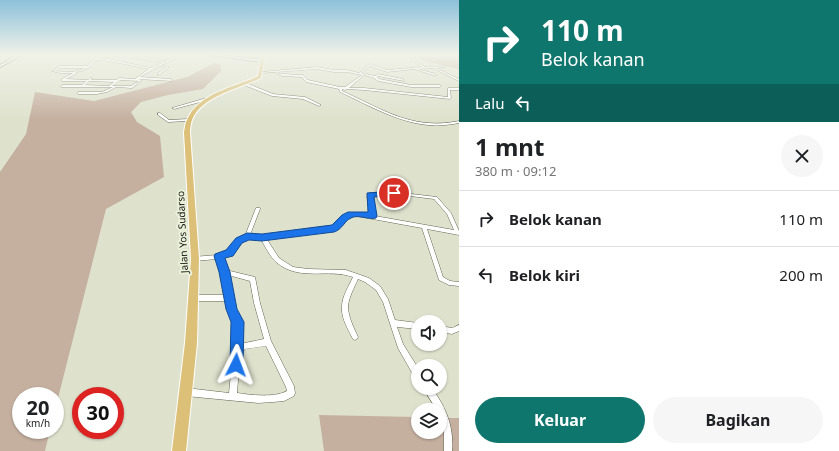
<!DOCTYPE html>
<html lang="id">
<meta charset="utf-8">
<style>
:root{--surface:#fff;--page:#f6f6f6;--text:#202124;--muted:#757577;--line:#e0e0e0;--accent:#0f766e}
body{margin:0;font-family:"Noto Sans",sans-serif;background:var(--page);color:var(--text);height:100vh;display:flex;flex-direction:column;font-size:15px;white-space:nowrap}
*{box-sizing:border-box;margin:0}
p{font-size:13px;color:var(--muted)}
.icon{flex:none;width:22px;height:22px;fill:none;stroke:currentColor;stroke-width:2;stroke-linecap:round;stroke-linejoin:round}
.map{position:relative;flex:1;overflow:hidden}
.side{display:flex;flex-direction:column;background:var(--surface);width:380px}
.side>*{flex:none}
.guide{background:#0f766e;color:#fff;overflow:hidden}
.buttons{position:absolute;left:411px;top:315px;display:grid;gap:8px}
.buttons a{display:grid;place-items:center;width:36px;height:36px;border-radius:50%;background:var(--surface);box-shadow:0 1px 3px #0004;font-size:20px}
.speed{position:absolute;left:12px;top:387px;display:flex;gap:8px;font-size:20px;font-weight:700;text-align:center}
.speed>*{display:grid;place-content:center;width:52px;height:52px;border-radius:50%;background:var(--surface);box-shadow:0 1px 3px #0004;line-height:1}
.speed small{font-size:10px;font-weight:400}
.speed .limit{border:6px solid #d22;background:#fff;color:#111}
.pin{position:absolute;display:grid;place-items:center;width:34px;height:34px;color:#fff;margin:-17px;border:2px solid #fff;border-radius:50%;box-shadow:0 1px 4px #0007}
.me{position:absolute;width:44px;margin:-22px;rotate:3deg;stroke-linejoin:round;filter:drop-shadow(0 0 3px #0008)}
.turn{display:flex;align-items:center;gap:14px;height:84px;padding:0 16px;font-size:18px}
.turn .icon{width:52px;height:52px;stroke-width:2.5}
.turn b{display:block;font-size:28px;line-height:34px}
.then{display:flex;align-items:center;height:38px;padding:0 16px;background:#0003;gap:8px;font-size:15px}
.round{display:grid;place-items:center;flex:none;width:42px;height:42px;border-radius:21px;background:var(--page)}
.summary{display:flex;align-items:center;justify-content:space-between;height:68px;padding:0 16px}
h1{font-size:24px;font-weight:700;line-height:30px}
.action{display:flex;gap:8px;margin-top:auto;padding:8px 16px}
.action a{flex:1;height:46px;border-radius:24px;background:var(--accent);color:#fff;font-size:16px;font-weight:700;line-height:46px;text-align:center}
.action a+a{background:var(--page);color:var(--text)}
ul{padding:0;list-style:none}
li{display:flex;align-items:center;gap:12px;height:56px;padding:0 16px;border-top:1px solid var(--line)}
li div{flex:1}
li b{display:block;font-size:15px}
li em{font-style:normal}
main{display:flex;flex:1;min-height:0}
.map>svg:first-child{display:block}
.green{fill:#c5b0a0}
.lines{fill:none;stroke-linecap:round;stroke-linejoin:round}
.minor-casing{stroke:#626653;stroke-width:1}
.tertiary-casing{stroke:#626653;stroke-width:2}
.trunk-casing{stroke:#fff;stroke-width:2}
.minor{fill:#fff;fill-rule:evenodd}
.tertiary{fill:#fff;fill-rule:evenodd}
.trunk{fill:#dcc078;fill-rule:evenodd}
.route{fill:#1a73e8;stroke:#114b97}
.labels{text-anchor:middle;stroke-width:4;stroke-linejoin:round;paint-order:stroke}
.street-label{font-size:10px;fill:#11120b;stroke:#ebf0da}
</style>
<main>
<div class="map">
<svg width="459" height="451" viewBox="0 0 459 451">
<rect width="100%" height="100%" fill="#dee2cd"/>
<path class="green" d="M413,55H459V69L420,60Z
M214,63L221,65V71L203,89L168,95L141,102L131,112L137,122L160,136L164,177L106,209L55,410V396H21V430H50L45,451H0V172L26,134L35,92L94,101L187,77Z
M319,415L418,417V432H440V418H459V451H324Z"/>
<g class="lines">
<g class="minor-casing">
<path id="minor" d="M97,55H99L97,58L109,59L151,68L162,63L131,58L132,57L164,62L180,55H184L161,65L169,67L159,75L157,74L166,67L159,66L140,77L171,79L172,81L138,79L142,80L132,88L116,87L107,92L97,94H78L77,93L78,92H102L113,87H61V86L62,85H82L86,81H62V79L73,73H60L52,71L60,66H87L93,61ZM96,60L109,61L149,69L135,79L119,78L116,80H91L92,78L91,77L88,80L66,79L76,74V72C85,71 91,67 96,60ZM60,68H85C76,73 66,72 55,71ZM120,80L139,81L131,86H112ZM89,81L114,82L109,86L85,85Z
M151,55L168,58L169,59L168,60L149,56Z
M412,58L425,67L447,66L446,67L436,68L459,79V81L433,68L418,69L436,74V76L414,69L387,72L370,66L361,73L375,76L378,74L403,79L404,81L378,76L377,77L379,79L411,85H440L441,86L440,87H411L378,81L374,78L364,75L349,88H364L448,97V88H459V90H450L451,98L450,99L364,90L347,89L345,90L342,89V91C369,103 398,121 428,123C439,124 449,123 459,121V123C449,125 438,126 428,125C397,122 368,105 340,92L339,89L306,82L302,77L282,76L275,72L262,73L261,72L317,67L334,70H347L359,73L370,64L387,70L422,67L411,59ZM317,69L334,72H347L362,75L345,87H340L308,80L303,75L282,74L277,72Z
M244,83H246L273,94L305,97L321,105L319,106L303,99L272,96L244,85Z
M210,98L211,99V100L204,101L178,108L174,109L172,108L203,99Z
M158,113H160L169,120L188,119L190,120L188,121L168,122L158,115Z
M394,192L437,197L451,213L459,231V235L427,229L443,277L450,281L459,282V286L449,285L439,280L422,228L356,216C346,217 343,226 334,230L266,238L279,258L293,267L308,269L346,270L369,278L380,286L388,299L395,320L418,323V329L397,327L403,344L418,368V379L415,378L398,348L383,302L376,290L365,282L358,279C354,288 349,297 348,306C348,317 354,328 358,337L357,339L355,340L353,339C348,329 341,318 342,307C342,296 349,286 353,277C328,268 299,282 276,262C271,258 264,245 261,239H246L242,243L233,253L222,258L226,270L255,277L260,303L271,341L294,386L295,393L294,396L284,401L273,402L258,403L186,396L183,395L182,392L183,389L186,388L229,393L233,354L234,322L229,309L227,301H194L192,300L191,298L192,296L194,295H226L221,272L217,259L195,261H193L192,259L193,257L217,255C221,253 226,253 231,249C236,244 238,238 245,236L256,208H260V209L250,235H262L333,226C337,224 339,221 343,218C351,210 360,213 370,215L367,196L369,193H371ZM394,194L434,199L447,214L454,230L375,216L371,196L372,195ZM228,275L250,281L254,303L264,339L240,344V322L235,309ZM266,346L286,387L287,391C274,398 251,395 237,393L240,356L245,349Z
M459,325V331L452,334L440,332V326L452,328Z
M423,388H432C446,408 454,426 452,451H444V433L440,417V410H437Z"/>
</g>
<g class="tertiary-casing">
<path id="tertiary" d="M18,55H22L0,67V65Z
M222,55L262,60L263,61L262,62L211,55Z"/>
</g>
<g class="trunk-casing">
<path id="trunk" d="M264,55H267L264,61L261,78C241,88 201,96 192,120C191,123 190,128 190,132L199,259L197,343L186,451H172L185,343L191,259L184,132C185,128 185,123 187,120C198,93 235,87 258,76L260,61Z"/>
</g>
<use href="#minor" class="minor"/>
<use href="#tertiary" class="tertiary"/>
<use href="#trunk" class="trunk"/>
</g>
<linearGradient id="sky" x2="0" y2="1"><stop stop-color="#8dc1da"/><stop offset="0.46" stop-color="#f0f2e8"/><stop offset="1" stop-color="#f0f2e8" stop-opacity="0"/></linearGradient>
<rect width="459" height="119" fill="url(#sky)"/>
<path class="route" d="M394,191H397V195L374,197L377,216L376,218C368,220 358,214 351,218C344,221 343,229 334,232L262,241L249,240L242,243L233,256L225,258L230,272L237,309L244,322L243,365L241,370L236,372L232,370L230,365L231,322L226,309L219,272L214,256L215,254L226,250L236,238L247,233L262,234L332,225L342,215L348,212H368L367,193Z"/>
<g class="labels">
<g class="street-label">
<text transform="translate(182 232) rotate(-93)" y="4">Jalan Yos Sudarso</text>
</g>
</g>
</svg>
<div class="buttons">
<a><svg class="icon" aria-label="sound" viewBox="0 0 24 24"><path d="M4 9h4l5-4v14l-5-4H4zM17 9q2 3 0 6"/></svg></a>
<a><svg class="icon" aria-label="search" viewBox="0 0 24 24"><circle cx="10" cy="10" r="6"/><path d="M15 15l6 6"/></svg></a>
<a><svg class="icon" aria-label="layers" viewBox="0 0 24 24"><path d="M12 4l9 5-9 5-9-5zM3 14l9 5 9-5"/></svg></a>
</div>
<div class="speed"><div>20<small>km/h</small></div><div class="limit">30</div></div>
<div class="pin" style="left:394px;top:193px;background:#d93025"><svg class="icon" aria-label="arrive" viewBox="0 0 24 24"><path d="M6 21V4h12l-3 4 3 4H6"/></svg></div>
<svg class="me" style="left:236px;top:365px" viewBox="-20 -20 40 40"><path d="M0-17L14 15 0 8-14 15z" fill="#1a73e8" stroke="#fff" stroke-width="4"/></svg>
</div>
<section class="side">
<div class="guide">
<div class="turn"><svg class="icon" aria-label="right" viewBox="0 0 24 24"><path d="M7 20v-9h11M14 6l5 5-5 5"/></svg><div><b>110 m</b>Belok kanan</div></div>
<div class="then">Lalu<svg class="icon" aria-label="left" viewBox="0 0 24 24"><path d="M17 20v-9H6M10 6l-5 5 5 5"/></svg></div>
</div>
<div class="summary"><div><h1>1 mnt</h1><p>380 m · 09:12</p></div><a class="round"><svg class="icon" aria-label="close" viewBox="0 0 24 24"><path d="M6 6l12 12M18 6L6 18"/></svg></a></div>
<ul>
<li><svg class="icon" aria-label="right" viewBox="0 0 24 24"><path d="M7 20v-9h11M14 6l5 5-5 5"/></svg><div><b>Belok kanan</b></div><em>110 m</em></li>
<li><svg class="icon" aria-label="left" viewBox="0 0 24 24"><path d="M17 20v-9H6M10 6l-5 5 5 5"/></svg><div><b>Belok kiri</b></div><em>200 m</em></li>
</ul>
<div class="action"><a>Keluar</a><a>Bagikan</a></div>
</section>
</main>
